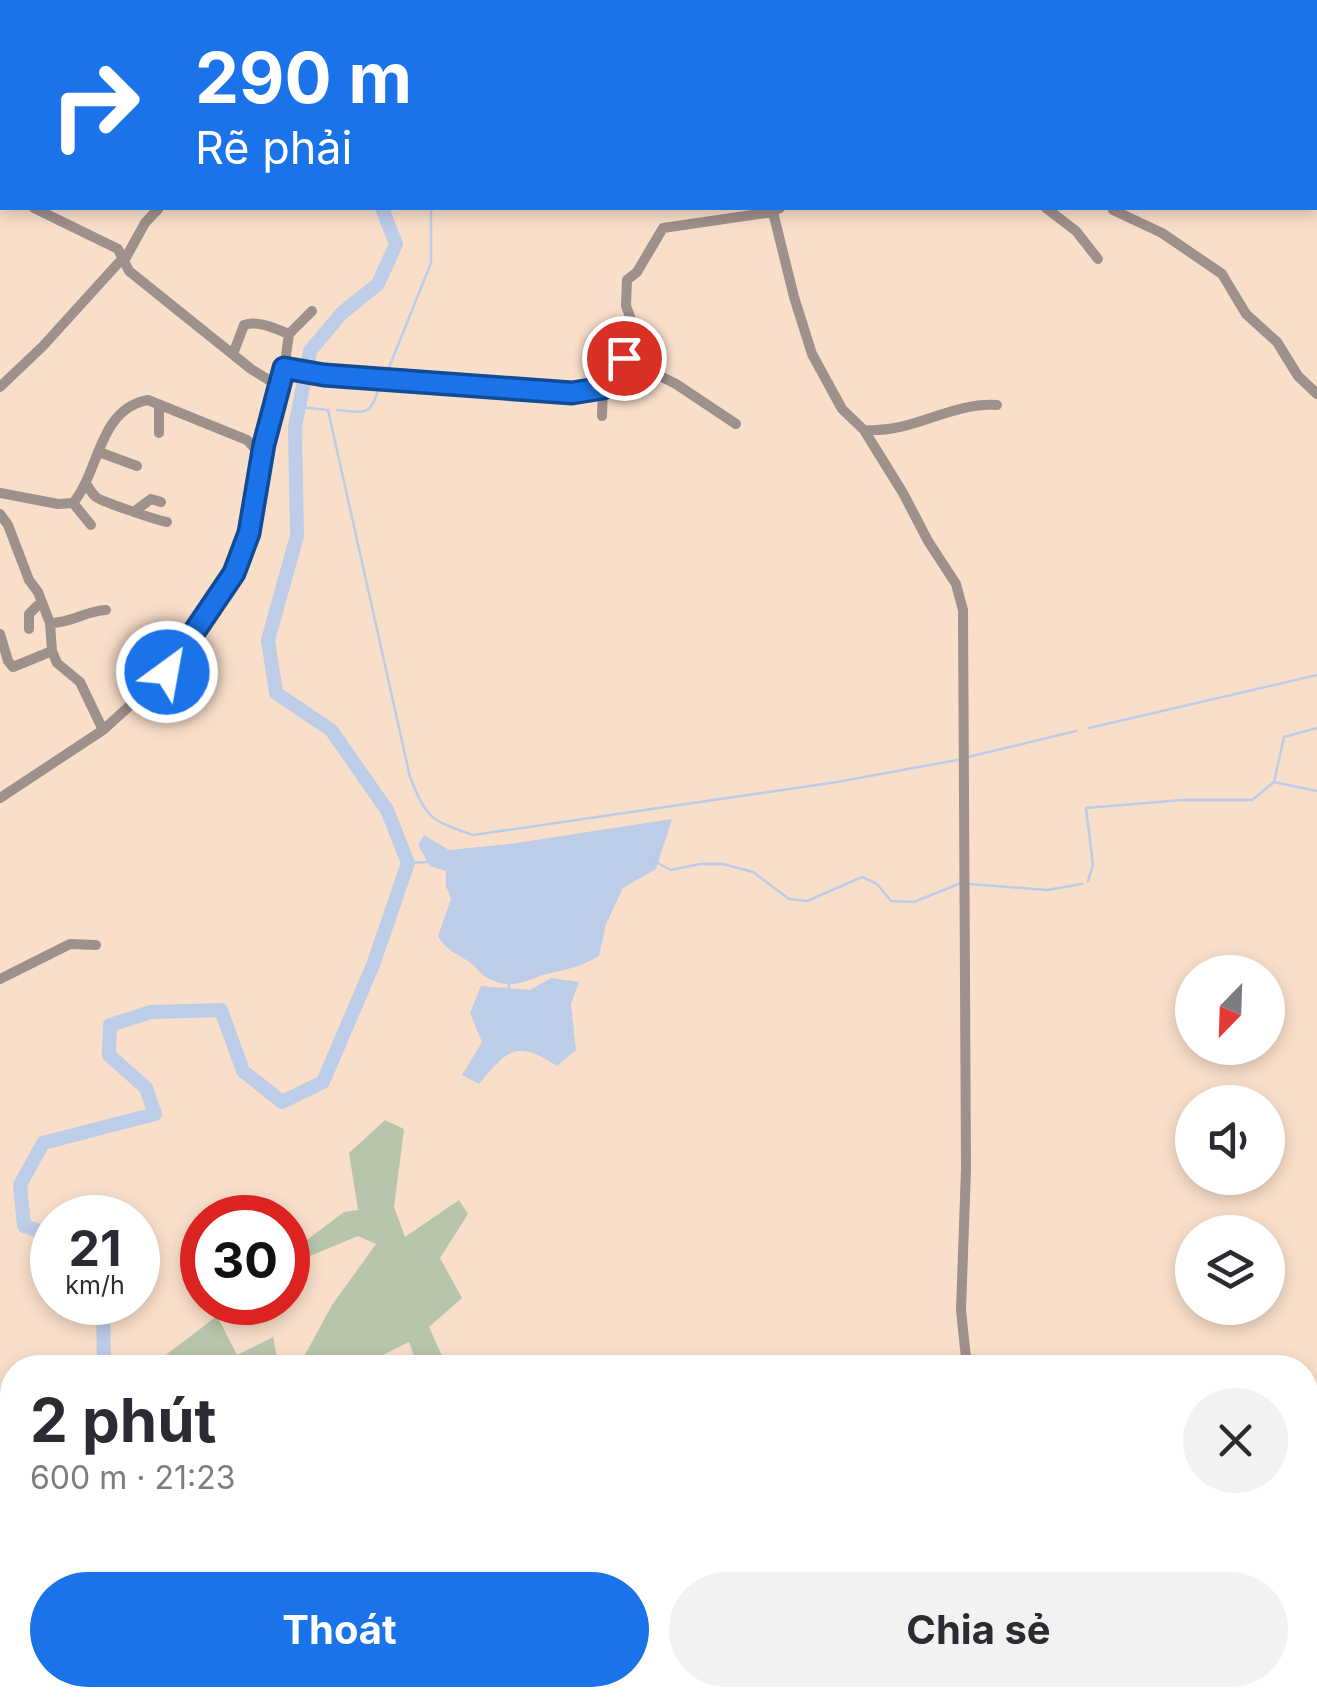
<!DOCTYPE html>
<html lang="vi">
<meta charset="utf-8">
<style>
:root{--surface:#fff;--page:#f2f2f3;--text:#2b2b33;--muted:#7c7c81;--accent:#1a73e8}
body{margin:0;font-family:Inter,sans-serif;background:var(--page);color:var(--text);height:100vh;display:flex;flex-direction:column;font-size:38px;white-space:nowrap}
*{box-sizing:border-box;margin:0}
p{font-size:32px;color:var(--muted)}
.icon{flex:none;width:55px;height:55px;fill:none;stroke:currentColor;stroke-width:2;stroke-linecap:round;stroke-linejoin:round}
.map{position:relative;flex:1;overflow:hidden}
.side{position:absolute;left:0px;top:1355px;width:1318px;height:352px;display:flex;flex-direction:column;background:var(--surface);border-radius:40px 40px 0 0;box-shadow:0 5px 15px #0003}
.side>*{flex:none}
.banner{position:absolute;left:0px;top:0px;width:1318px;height:210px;box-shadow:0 5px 15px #0003;background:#1a73e8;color:#fff;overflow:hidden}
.needle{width:65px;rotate:203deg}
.buttons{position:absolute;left:1175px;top:955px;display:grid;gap:20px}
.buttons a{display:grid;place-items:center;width:110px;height:110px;border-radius:50%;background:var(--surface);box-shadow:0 5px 15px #0003;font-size:50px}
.speed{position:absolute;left:30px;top:1195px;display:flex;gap:20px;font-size:50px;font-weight:700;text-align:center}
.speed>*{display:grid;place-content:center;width:130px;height:130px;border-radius:50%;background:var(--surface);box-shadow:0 5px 15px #0003;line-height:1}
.speed small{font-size:25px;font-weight:400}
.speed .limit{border:15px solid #d22;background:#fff;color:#111}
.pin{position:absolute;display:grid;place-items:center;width:85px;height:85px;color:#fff;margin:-42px;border:5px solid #fff;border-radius:50%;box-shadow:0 2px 10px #0007}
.me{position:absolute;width:110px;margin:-55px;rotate:32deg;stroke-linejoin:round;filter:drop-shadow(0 0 8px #0008)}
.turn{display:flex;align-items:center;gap:35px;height:210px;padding:0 30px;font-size:45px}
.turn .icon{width:130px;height:130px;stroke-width:2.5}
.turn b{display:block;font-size:70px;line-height:85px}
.round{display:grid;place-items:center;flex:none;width:105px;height:105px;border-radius:52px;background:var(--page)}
.head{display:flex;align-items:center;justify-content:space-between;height:170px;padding:0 30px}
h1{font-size:60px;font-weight:700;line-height:75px}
.button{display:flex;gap:20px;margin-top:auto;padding:20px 30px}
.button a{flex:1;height:115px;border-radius:60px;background:var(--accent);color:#fff;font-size:40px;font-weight:700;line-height:115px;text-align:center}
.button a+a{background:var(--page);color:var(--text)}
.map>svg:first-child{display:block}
.green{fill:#b7c5ac}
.water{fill:#bdcce7}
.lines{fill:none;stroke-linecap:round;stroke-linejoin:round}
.stream{stroke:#bdcce7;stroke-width:2.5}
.river{stroke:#bdcce7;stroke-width:14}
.minor{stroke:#9e908b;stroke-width:10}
.major{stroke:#634c42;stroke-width:12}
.route-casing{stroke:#114b97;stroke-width:25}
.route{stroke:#1a73e8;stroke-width:18}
</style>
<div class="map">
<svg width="1317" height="1706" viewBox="0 0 1317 1706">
<rect width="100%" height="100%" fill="#f9dfca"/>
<path class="green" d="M385,1120L404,1129L394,1207L405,1237L459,1200L468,1214L440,1258L462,1298L429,1327L447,1367H418L409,1342C372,1360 343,1378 300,1364L332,1305L376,1244L358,1236L310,1256L304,1242L344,1212L358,1210L349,1153Z
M217,1316L237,1355L273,1337L279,1367H161L167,1354Z
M173,1695H195L201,1702L219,1705L237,1695H275L279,1706H180Z"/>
<path class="water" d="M672,819L656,869L623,888L606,924L599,956C583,965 571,969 554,972C528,978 514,993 486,977C479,973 475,965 468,961C455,953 446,950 438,936L451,899L446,886V871L430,866L418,845L424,835L449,850L510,844Z
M551,978L579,982L571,1004L576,1050L557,1066C516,1039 508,1050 479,1084L462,1075L482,1042L470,1013L481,986L530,990Z"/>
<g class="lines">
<path class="stream" d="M434,2V0
M388,370L431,263V208
M299,407L328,410
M328,410L410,777C427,819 430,820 473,835L837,782L957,760
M337,410C369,413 369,416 380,386
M1089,728L1317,675
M968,757L1076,731
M1274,782L1317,791
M656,862L671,870L700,864H723L753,872L789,899L807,901L862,877L877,884L891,901L914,902L961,883
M408,863L428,862
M1088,881L1093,865L1086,808L1182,800H1252L1274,782L1284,737L1317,728
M969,884L1047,890L1082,884
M509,989V984"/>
<path class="river" d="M350,0L356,2
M52,1235L24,1226L20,1185L43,1143L155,1114L146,1088L109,1055L110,1025L151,1012L221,1010L243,1071L282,1102L323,1082L373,965L408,863L387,810L331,730L276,693L268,640L297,536L295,427L310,351L342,313L378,284L396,244L382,208
M103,1302L104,1368
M0,1517L12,1503"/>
<path class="minor" d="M626,0L627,2
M863,0V2
M1133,0L1139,2
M1186,0L1195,2
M970,2V0
M1315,13H1317
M1315,177L1317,180
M0,190L2,192
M34,208L118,249L129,271L251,369L280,387
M1046,208L1076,231L1098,259
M1113,210L1162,233L1222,274L1246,314L1277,342L1298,376L1317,394
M773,212L794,297L812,354L842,409L864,430L903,493L928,541L956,584L963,610L966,1169L961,1310L967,1368
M124,261L145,223L159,208
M289,334L312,311
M233,354L244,325C258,320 276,329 289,334L284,369
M624,358L676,384L736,424
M0,387L43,346L122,259
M602,416L603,388
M864,430C912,434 950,402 997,405
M159,433V406
M99,452L137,466
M86,483C89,488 91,493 96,497C100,501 159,521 167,522
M0,493L58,504L73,503C100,471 98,409 148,400L247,440L261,455
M73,503L91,525
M135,511L151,499L161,502
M0,514L8,525L29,580L38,592L50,623L52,651L57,663L80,682L103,730
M50,623C72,623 85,611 106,610
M29,629V614L41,602
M0,634L8,661L13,667L52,651
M0,798L103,730L167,672L234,573L249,533L263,444L284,369L324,375L572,393L603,388L624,358L631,319L626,306L627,280L637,272L663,228L773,212L780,208
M0,979L70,944L96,945
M0,1404L4,1407"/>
<path class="major" d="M1305,1601L1317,1599
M1305,1619L1317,1617
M798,1706L850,1695
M880,1706L934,1695"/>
</g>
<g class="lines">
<g class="route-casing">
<path id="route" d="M167,672L234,573L249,533L264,444L284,368L324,375L572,393L603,388L624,358"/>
</g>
<use href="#route" class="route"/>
</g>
</svg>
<div class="buttons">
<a><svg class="needle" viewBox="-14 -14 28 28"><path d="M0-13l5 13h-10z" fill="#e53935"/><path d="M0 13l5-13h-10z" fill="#7c7c81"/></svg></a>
<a><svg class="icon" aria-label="sound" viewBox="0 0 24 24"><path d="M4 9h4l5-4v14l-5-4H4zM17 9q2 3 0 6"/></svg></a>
<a><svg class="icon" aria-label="layers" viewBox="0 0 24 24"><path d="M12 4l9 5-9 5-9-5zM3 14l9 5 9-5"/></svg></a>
</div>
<div class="speed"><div>21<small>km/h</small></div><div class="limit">30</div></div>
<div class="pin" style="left:624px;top:358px;background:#d93025"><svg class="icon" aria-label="arrive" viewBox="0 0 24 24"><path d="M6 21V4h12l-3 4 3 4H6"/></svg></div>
<svg class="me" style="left:167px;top:672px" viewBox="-20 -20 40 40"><circle r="17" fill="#1a73e8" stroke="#fff" stroke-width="3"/><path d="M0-11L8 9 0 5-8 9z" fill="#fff"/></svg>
<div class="banner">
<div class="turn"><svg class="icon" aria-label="right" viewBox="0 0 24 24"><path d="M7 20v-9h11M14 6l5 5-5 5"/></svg><div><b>290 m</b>Rẽ phải</div></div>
</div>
<section class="side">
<div class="head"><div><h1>2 phút</h1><p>600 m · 21:23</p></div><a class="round"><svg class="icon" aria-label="close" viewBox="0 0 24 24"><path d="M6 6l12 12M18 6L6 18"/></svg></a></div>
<div class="button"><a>Thoát</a><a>Chia sẻ</a></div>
</section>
</div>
